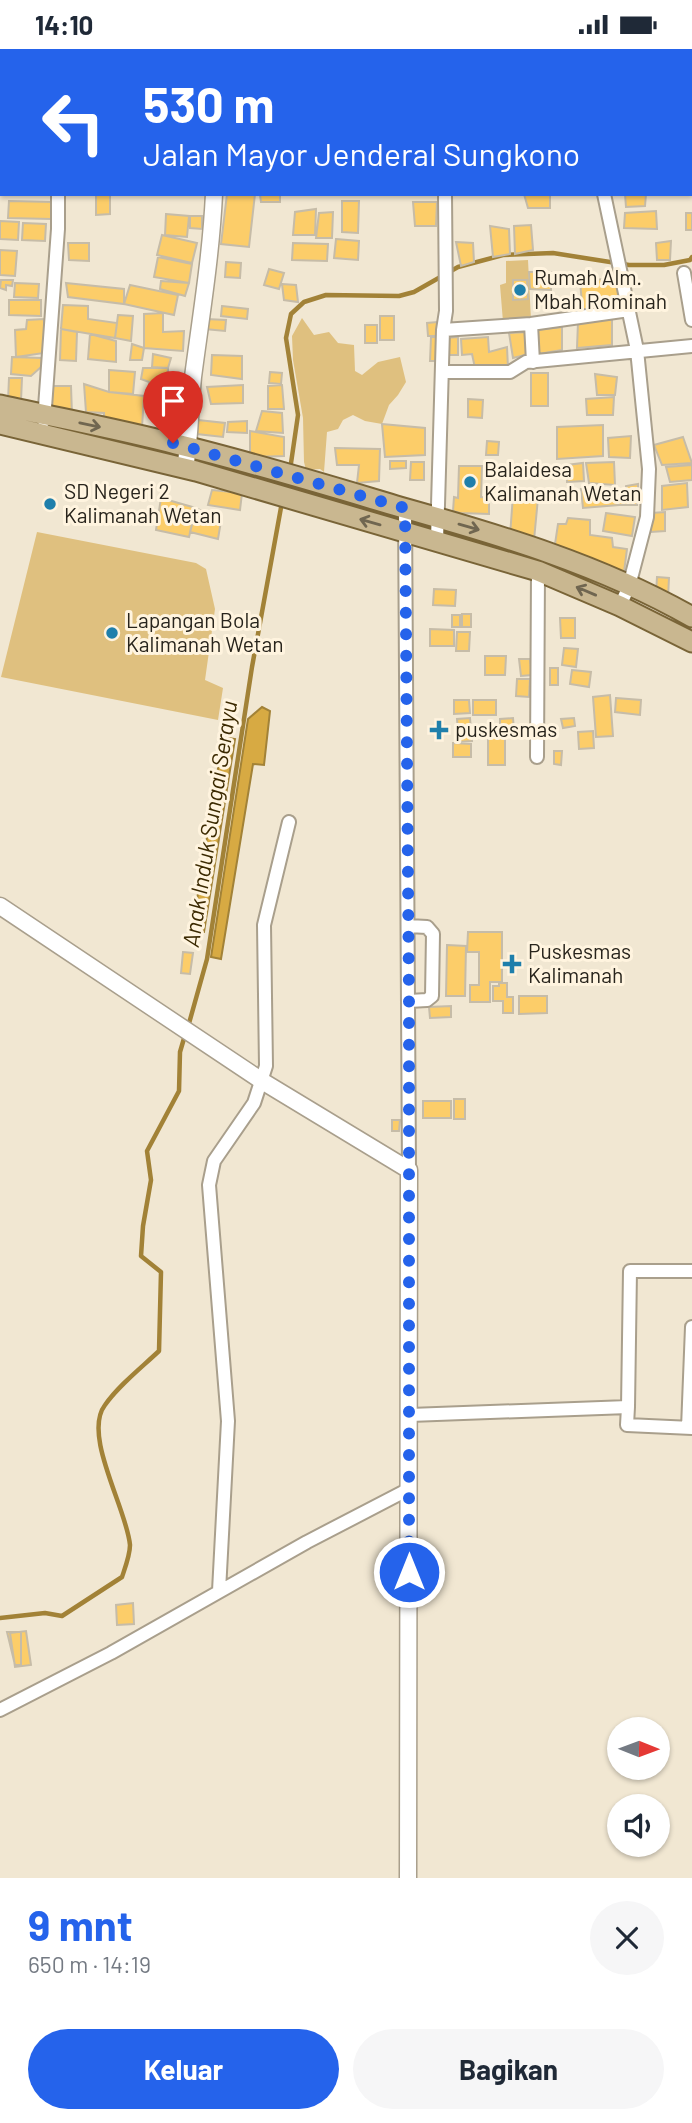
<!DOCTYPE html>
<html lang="id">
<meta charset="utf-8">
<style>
:root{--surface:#fff;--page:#f6f6f7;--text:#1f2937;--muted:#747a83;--accent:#2563eb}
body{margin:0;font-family:Barlow,sans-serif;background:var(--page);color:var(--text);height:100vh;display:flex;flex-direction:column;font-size:26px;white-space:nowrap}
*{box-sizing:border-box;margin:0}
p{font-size:23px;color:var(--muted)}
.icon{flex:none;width:38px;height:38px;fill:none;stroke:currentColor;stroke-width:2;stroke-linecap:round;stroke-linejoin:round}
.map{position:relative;height:1829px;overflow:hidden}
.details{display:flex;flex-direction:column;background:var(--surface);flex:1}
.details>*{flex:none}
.guide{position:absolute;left:0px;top:0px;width:693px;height:147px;box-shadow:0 2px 5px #0004;background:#2563eb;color:#fff;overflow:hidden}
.needle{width:46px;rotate:91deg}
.controls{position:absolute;left:607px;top:1668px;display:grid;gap:14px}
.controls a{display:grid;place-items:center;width:63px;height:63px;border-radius:50%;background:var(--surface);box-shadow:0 2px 5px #0004;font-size:35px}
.pin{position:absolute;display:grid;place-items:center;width:60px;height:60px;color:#fff;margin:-72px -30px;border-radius:50% 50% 50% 0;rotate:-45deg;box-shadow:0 0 7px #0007}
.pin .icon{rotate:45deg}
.me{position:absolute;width:77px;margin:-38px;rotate:0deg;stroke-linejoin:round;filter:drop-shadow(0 0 5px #0008)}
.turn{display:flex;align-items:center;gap:24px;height:147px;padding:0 28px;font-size:32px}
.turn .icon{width:91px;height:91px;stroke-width:2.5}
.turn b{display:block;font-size:49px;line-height:60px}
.round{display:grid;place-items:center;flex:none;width:74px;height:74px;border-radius:37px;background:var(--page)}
.overview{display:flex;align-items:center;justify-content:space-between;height:119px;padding:0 28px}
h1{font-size:42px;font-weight:700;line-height:52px;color:var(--accent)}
.button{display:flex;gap:14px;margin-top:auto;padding:14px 28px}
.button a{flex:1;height:80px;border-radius:42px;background:var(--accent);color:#fff;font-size:28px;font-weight:700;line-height:80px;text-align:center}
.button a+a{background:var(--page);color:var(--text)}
.status{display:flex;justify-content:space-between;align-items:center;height:49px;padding:0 35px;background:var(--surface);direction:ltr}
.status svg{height:19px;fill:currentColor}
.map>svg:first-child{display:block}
.green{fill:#dfc07f}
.water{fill:#d7aa43;stroke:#a28237;stroke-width:2}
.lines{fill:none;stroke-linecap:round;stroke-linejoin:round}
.stream{stroke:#a28237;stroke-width:4.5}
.building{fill:#fccd69;stroke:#c6bca8;stroke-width:2}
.minor-casing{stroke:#a99f8c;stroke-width:16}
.tertiary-casing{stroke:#a99f8c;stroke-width:19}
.primary-casing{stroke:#796437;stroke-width:23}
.minor{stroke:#fff;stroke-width:12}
.tertiary{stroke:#fff;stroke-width:16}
.primary{stroke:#c9b790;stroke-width:19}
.oneway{stroke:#706650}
.route{stroke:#2563eb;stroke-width:12;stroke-dasharray:0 21.6}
.poi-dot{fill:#1f7fab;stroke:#fff4df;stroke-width:2.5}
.labels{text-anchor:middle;stroke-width:6;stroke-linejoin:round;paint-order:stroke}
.poi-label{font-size:21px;fill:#28241c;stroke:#fff4df;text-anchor:start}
.water-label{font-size:23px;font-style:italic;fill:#3b2900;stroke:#fff4df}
</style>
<div class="status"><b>14:10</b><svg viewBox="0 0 49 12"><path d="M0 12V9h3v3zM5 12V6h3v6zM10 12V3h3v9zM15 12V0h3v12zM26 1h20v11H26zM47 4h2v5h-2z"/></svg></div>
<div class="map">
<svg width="692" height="1829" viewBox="0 0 692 1829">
<rect width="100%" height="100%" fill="#f1e7d2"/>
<path class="green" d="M528,211L531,271L503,273L500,236L506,234V212Z
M302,269L314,286L329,283L338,294L354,296L355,322L362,326L378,313L400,308L406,333L398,346L389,356L382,375L365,372L353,366L343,371L338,380L327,383L324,423L320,420L306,421L304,413L303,369L293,311L292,287Z
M37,483L196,514L206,520L215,560L205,631L223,639L218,671L1,628Z"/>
<path class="water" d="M262,658L270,662L264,716L253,715L221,910L211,908L248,670Z
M223,688L235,690L204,883L192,882Z"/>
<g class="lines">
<path class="stream" d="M290,421L298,366L286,289L291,265L304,253L326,246L399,247L414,243L458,218L503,206L553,204L629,216H664L690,211L692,208
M188,978L207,910L252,618L282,453
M0,1569L45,1564L62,1567L122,1528C125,1519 130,1506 130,1496C127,1460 82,1386 105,1356C119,1336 141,1319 159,1302L161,1223L141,1207L143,1177L151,1131L147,1102L179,1042L180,1003L185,986"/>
</g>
<path class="building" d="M608,0H656V2H608Z
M96,145L110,146V165L96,166Z
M227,145H255L249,198L221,195Z
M280,145V153H261L260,146Z
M524,145H550V159H528Z
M625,145H646L645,157L626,158Z
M9,152L52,153L51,170L8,169Z
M342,152H359L358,184L342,183Z
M413,153H437L436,177H415Z
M316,160L315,186H293L295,163Z
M656,162L657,180L624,179L625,164Z
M333,163L332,189H316L319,164Z
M686,164H692V181H686Z
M166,165L189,167L187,188L165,186Z
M190,167H202V180L190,179Z
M0,172L19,173L18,191L0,190Z
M23,174L46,175L45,192L22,191Z
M531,176L533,201L515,205L514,177Z
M490,177L509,180L510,205L493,208Z
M162,186L197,194L192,214L157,206Z
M336,190L359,192L358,211L334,209Z
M671,192L670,211H657L656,194Z
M456,193L473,194L474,213L461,217Z
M68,194H89V212L69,211Z
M293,194L328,195L327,212L292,211Z
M0,201L17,202L15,227L0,226Z
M158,208L192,215L189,234L154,228Z
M226,213L241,214L240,229L225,228Z
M269,220L284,224L279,240L264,236Z
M529,223H551V241L530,240Z
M618,229L621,259L583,266L580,232Z
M1,231H13L12,237L6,236V241L0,239Z
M513,231H527L528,250L513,251Z
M161,232L189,234L185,247L160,240Z
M15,234L39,235L38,249L14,248Z
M66,234L124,240V255L68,248Z
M282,235L296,236L298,253L284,251Z
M130,236L178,246L174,266L124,255Z
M9,251H41V267L9,266Z
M63,256L88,257V270L117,274L115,289L61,280Z
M222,257L248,260L247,270L221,267Z
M163,264V283L184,282L183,302L144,299V265Z
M118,266L133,267L131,292L115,289Z
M380,267H394V291H380Z
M44,270V304L16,308L15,281L26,280L27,271Z
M206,270L226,271L225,282L205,280Z
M612,270V296L577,299L578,273Z
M437,273V287H428L427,274Z
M365,276H377V294H365Z
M562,278V301L533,306L534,281Z
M61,280L77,283L76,312L60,311Z
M529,283V305L513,309L509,284Z
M90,285L116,292V313L88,310Z
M431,288H438V312H430Z
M458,288V306H446V289Z
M488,288L489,303L507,298L508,319H475L472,305L462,306L461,290Z
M132,295L144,299L142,311H130Z
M153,305L171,309L168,319L152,318Z
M212,306L242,307V330L211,326Z
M12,308L42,309L41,318L31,327L11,325Z
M143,319H168V334L149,333L141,330Z
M109,321L135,323L133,345L109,343Z
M270,323L282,324L281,335L269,334Z
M531,324H548V357H531Z
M595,325L617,328L615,346H597Z
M9,329H22L21,352H8Z
M149,333L165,337L166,348L150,347Z
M84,335L109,343L144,347L142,378L104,372V364L86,363Z
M243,336V354L211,355L207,338Z
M282,336L284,360H268V337Z
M52,337H71L72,366L48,364Z
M169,346L179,348L177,370L166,368Z
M614,348L613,366H587L586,350Z
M468,350L483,351L482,369L468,368Z
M262,362L282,364L283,384L256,382Z
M198,371L225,374L223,388L197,385Z
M247,372V384L227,383L228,373Z
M382,375L425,379V406L385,408Z
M603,376V407L557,410V378Z
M250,382L284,388V407L250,408Z
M631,387L630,409L609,408L608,389Z
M683,388L692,414L662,416L654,396Z
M487,392L499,393L498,406H486Z
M335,399L380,400L379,432L357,434L359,416H337Z
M390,412H406V419L390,420Z
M411,413H424V431H410Z
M614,413L615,436L589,434L586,414Z
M583,414L584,432L567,433V416Z
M692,416V431L670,433L666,418Z
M459,417H482L481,448L489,449V465L460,464L453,462L454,448L458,449Z
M687,434L688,458L662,461V437Z
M638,435V445L626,444V437Z
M581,440H613L618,456L583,459Z
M212,441L242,444L240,461L208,456Z
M618,445L637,447V456H618Z
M513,446L538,449L534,491L510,487Z
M161,449L196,459L189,488L156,481Z
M196,459L221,472L218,490L190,483Z
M665,463V482L651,483V464Z
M606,464L635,468L632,487L603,482Z
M568,469L590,471V486L612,489L613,498L627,500L623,531L570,508L555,495L558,475H566Z
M657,528L669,529L668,549L656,545Z
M434,540L456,541L455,557L433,556Z
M462,565H471V578H462Z
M452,566H460V578H452Z
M560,569H575V589H561Z
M430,580L454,581V597H430Z
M457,583H470L469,602H456Z
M564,599L578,600L576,618L562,616Z
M485,607H506L505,626H485Z
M519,610H530L532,626L521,627Z
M550,619H558V636H550Z
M572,621L591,623L589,638L570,635Z
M517,630H530L529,648L516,647Z
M610,646L613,687L596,688L593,648Z
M616,649L641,651L640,666L615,663Z
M454,651H469L470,664L454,665Z
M473,651H496V666H473Z
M470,669L472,692L459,693L457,670Z
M513,669L514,681L500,682V670Z
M574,669L575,677L563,679L561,670Z
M593,682L594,699L579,700L578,683Z
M488,686H505V716H488Z
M453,694L471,695V708H453Z
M554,702H562L561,716L554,715Z
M468,883H502V933H490V953H470V936H479V903H467Z
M447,896L466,897L465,947H446Z
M183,903L193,904L190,925L181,924Z
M499,934H507V948H513V964H503V952H493V937H499Z
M519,947H547V964L519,965Z
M451,957V968L430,969L429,958Z
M454,1050H465V1070H454Z
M423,1052H451V1069H423Z
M392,1071H400L399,1082H392Z
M133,1554L134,1575L117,1576L116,1556Z
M26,1582L31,1616L15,1618L10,1584Z
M7,1583H21V1616H15Z"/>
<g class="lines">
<g class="minor-casing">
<path id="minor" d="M0,0H9
M365,0V2
M579,0V2
M59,2V0
M604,145L637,301L649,420L647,468L629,537L620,557
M684,224L692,271
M531,275L533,313
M443,281L531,275L629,261
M442,323H510L526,313L692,297
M44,372L58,180V145
M405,459L409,1121
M437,491L443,281L446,262L445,145
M537,708L538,522
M408,877L427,878L433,885L432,947L427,951L409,952
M628,1358L627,1376L692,1379
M410,1366L628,1358L630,1222H692
M688,1379L692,1278
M219,1542L228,1372L209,1136L214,1112L254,1054L266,1017L264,876L289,773
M0,1661L111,1604L307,1493L409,1440"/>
</g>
<g class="tertiary-casing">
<path id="tertiary" d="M208,0V2
M185,420C190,389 190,359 193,328C201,267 211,207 214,145
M0,857L262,1032L409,1121L408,1829"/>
</g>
<g class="primary-casing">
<path id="primary" d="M0,356C58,369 118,380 176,395C251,413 326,436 400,458C500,486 601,516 692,568
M0,375L196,422L538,522L620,557L692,593"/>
</g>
<use href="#minor" class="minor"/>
<use href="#tertiary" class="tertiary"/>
<use href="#primary" class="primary"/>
</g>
<defs><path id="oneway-shaft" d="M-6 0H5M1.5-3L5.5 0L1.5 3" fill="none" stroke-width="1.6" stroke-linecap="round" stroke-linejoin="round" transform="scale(1.75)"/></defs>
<g class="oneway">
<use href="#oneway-shaft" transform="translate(90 376) rotate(12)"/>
<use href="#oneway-shaft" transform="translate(370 473) rotate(-164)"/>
<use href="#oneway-shaft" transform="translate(469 478) rotate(16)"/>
<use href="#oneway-shaft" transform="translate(586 542) rotate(-157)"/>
</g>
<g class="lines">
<path class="route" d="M173,394L405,459L409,951V1523"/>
</g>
<g class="poi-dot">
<circle cx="520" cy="241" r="7"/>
<circle cx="470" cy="433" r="7"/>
<circle cx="50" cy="455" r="7"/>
<circle cx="112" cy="584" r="7"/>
<path d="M435.5 670.5h7v7h7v7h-7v7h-7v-7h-7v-7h7z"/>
<path d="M508.5 904.5h7v7h7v7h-7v7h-7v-7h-7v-7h7z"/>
</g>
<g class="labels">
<g class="poi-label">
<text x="534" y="236">Rumah Alm.<tspan x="534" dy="24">Mbah Rominah</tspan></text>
<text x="484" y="428">Balaidesa<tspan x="484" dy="24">Kalimanah Wetan</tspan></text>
<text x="64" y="450">SD Negeri 2<tspan x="64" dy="24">Kalimanah Wetan</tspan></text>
<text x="126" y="579">Lapangan Bola<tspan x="126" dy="24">Kalimanah Wetan</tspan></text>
<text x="455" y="688">puskesmas</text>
<text x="528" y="910">Puskesmas<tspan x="528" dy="24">Kalimanah</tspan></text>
</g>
<g class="water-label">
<text transform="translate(210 775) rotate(-81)" y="8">Anak Induk Sungai Serayu</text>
</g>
</g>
</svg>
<div class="controls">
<a><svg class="needle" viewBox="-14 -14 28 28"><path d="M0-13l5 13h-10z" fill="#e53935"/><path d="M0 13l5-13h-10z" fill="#747a83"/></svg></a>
<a><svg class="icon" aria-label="sound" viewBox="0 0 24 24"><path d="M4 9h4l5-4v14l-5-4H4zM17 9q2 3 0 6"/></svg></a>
</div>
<div class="pin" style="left:173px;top:394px;background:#d93025"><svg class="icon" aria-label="arrive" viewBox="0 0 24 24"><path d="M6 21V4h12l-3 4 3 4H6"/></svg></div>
<svg class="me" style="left:409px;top:1523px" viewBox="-20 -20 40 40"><circle r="17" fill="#2563eb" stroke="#fff" stroke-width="3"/><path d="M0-11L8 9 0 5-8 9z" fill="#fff"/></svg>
<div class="guide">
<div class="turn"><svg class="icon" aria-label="left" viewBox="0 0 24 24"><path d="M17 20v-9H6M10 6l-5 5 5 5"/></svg><div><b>530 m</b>Jalan Mayor Jenderal Sungkono</div></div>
</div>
</div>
<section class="details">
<div class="overview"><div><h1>9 mnt</h1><p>650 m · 14:19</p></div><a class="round"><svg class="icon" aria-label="close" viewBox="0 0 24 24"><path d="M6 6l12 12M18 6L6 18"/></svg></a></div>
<div class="button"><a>Keluar</a><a>Bagikan</a></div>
</section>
